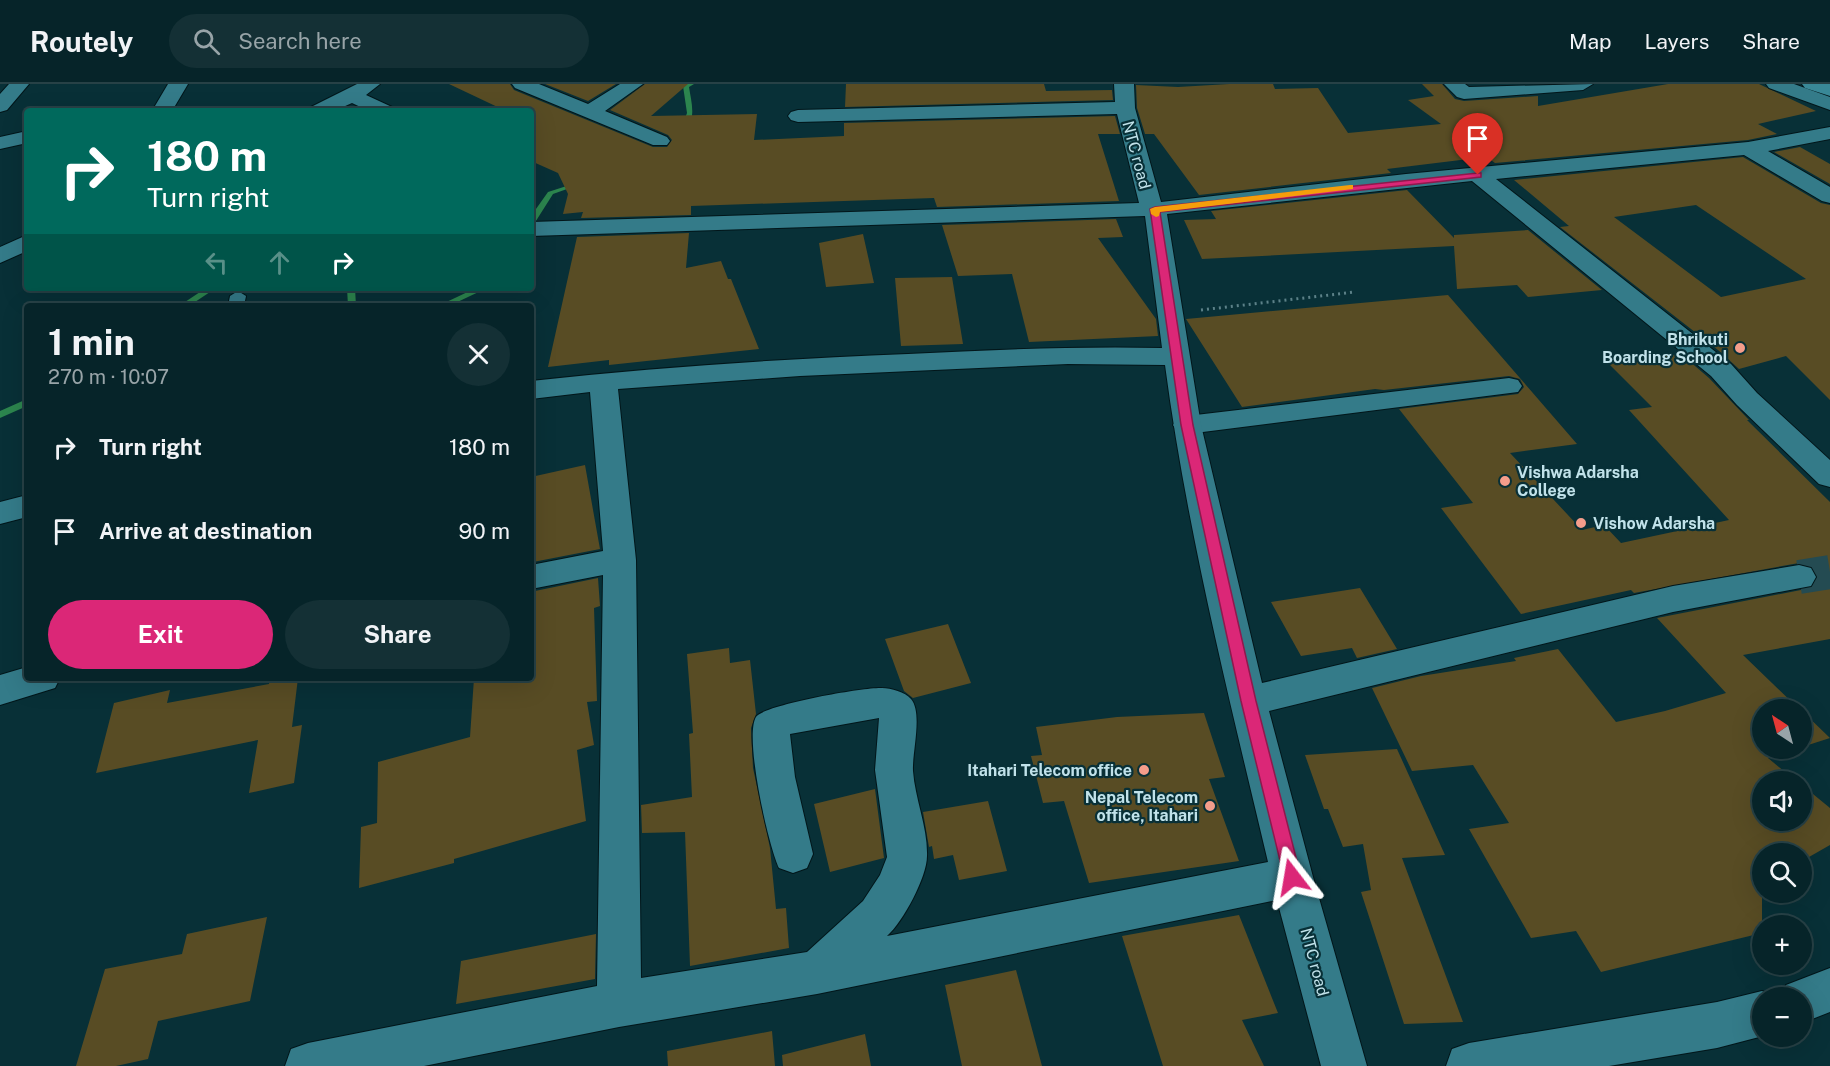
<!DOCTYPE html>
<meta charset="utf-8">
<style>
:root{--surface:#062429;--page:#143035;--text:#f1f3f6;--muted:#98a4a8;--line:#274146;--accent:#db2777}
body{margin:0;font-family:"Public Sans",sans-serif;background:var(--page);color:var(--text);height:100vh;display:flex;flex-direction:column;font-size:22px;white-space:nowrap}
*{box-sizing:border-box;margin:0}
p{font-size:20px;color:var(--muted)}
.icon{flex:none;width:33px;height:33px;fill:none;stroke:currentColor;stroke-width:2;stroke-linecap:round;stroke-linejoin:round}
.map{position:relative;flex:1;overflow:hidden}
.sheet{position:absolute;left:24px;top:219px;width:510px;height:378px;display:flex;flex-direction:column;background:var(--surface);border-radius:6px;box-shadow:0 6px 24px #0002,0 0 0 2px var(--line)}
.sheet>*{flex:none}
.guide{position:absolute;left:24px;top:24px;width:510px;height:183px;border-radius:6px;box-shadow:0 6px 24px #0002,0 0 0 2px var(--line);background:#00695c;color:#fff;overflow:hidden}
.needle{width:39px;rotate:324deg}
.tools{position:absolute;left:1752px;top:615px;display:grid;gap:12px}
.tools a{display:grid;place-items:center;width:60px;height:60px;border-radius:50%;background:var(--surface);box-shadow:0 6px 24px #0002,0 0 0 2px var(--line);font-size:30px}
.pin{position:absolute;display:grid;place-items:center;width:51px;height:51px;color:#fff;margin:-62px -26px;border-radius:50% 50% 50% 0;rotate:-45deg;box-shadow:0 0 6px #0007}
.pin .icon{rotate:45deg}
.me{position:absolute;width:66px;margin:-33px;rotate:346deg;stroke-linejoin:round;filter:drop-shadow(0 0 4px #0008)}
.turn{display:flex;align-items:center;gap:21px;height:126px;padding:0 24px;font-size:27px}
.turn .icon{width:78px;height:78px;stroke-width:2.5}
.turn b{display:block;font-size:42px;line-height:51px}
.lanes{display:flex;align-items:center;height:57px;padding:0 24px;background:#0003;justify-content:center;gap:30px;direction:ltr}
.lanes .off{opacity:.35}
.round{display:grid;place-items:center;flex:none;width:63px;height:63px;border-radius:32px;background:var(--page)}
.overview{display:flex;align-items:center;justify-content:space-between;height:102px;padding:0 24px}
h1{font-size:36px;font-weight:700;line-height:45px}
.primary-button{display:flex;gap:12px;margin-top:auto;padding:12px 24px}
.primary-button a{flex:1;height:69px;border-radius:36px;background:var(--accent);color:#fff;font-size:24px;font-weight:700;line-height:69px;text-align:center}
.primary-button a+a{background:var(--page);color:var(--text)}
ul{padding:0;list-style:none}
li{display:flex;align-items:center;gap:18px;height:84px;padding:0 24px}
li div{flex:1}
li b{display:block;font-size:22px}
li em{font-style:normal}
header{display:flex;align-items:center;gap:36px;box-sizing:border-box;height:84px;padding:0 30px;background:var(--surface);border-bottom:2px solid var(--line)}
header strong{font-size:28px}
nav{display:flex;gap:33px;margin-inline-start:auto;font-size:21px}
.search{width:420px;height:54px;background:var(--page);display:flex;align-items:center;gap:15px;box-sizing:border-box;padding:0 21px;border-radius:33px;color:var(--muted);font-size:22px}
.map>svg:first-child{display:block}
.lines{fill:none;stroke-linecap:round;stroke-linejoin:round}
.stream{fill:#2c854e;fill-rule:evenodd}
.building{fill:#584c24;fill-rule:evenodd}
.minor-tunnel{stroke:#244b52;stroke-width:34;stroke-dasharray:34 16;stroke-linecap:butt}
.service-casing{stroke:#02161a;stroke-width:2}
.pedestrian-casing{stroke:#02161a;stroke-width:2}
.minor-casing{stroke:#02161a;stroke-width:2}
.primary-casing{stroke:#02161a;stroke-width:2}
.path{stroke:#5c8188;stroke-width:3;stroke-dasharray:2 4;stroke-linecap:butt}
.service{fill:#347b89;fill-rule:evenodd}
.pedestrian{fill:#347b89;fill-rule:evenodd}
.minor{fill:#347b89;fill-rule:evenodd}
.primary{fill:#398897;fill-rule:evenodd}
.route{fill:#db2777;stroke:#8e194d;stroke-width:1.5}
.slow{fill:#f59e0b}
.poi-dot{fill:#f49d8b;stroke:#083037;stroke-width:2}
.labels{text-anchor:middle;stroke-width:4.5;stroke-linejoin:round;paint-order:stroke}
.street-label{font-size:16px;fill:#c1e2ea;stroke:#083037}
.poi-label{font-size:16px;font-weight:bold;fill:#c1e2ea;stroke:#083037;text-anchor:end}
</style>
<header>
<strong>Routely</strong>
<div class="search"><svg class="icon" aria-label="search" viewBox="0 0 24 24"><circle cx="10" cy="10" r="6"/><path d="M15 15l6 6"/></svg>Search here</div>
<nav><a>Map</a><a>Layers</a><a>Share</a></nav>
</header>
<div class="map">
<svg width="1830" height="982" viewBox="0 0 1830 982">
<rect width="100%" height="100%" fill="#083037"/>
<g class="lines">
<path class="stream" d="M686,0H694L689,3C691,17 697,35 685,45L682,43L687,29L683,2Z
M576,99L581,100L553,110L534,140H531V132L548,108Z
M206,204H216L189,222H179Z
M347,204H355L356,222H348Z
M476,204H487L449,222H438Z
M27,315V322L0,334V327Z"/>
</g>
<path class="building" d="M449,0H510L514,6L653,63H667L672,56L668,51L610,26L645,0H688L651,32L757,30L754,56L844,52V39L1115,32L1120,50H1098L1119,117L937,123L934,114L691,122V131L581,134L583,128L563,130L568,110L558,89L531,77V27H506Z
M545,0H616L588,17Z
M846,0H1044L1046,7L1112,6L1113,16L845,23Z
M1229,0H1273L1275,5L1318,4L1348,49L1441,40L1408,16L1434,12L1422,0H1442L1455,15L1464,17L1538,12V22L1668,0H1759L1816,27L1758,40L1777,50L1748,56L1495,79L1488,74H1477L1387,85L1391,89L1199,111L1154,50H1145L1137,24L1136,1L1178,3Z
M1800,63L1830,80V100L1774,68Z
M1743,73L1821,119L1830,121V316L1786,272L1739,285L1718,266L1560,143L1569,142L1514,96ZM1696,121L1806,195L1721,213L1614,133Z
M1407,106L1454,154V151L1528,146L1602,206L1528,213L1517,201L1457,205L1454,162L1202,175L1184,136L1216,135L1211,127Z
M1116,135L1123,153L1098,154L1156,235L1158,252L1029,258L1012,190L958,192L942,141Z
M689,149L686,184L721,177L728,195H731L759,265L609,281V276L548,283L577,153Z
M863,150L874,199L826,203L819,159Z
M952,193L963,260L901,262L895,194Z
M1448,211L1577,360L1510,369L1582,446L1604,441L1621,459L1729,436L1629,326L1652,323L1608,279L1681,270L1709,294L1749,336H1747L1830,418V555L1743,571L1800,626H1762V664H1798L1768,674L1797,698H1762V736H1802V701L1830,724V761L1802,777V770H1762V849L1601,888L1576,847L1531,854L1469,745L1509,739L1473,681L1412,687L1372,604L1421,592L1516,577L1514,574L1558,565L1616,638L1665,627L1726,609L1657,534L1811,504L1818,494L1813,483L1799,479L1634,509L1631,506L1521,530L1441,424L1473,419L1399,325L1518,310L1524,303L1520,295L1509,292L1384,306L1375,305L1242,323L1186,235Z
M585,381L600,465L533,478L531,393Z
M598,494L600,522L594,524L597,617L587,618L594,661L577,666L586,737L454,775V779L359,804L361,743L377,739L378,678L470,653L474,594H531V512H535V507Z
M1360,504L1397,565L1357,574L1352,564L1301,572L1271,518Z
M948,540L971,599L913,614L904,607L885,555Z
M729,564L730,579L750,576L756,630L751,644L753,684L770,764L776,825L786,824L789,864L690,882L685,748L642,749L641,721L692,713L689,650L693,649L687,570Z
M270,594H298L292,643L302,641L294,699L249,709L258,656L96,689L114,619L170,606L167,619L269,600Z
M1802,627L1830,654L1802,663Z
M1204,629L1225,693L1209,695L1239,777L1089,799L1064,717L1043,719L1031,672L1042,671L1036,643L1117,633Z
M1397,665L1445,771L1402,774L1463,938L1404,940L1361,808L1371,806L1363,760L1343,763L1328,725H1324L1305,671Z
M875,705L884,774L830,788L814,720Z
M988,717L1007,787L959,796L953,771L934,775L932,762L929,763L923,728Z
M1239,831L1278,929L1242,936L1264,982H1163L1122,852Z
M267,833L250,917L158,937L148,975L116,982H76L105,885L182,870L187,850Z
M596,850L595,895L456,920L461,877Z
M1016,886L1042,982H962L945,901Z
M772,947L775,982H668L667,967Z
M865,950L871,982H783L782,971Z"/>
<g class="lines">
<path class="minor-tunnel" d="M1799,493L1830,488"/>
<g class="service-casing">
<path id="service" d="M238,207L246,212L244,222H228L230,212Z"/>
</g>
<g class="pedestrian-casing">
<path id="pedestrian" d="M1509,294L1518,296L1522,302L1518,308L1187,350L1177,347L1173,341L1177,335L1187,332Z"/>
</g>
<g class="minor-casing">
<path id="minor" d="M9,0H29L7,26L0,28V10Z
M168,0H188L172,27H152Z
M357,0H380L366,11L392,23L395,27H369L352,19L334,27H308L311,23Z
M512,0H539L588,20L620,0H643L605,27L667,53L670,57L667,61H653L515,4Z
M1114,0H1134L1135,24L1161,118L1406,90L1748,58L1830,43V55L1768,67L1830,103V119L1822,117L1744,71L1496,95L1731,280L1757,309L1830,376V403L1819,400L1737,321L1711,292L1472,97L1167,130L1201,341L1262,599L1673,502L1799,481L1811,484L1816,493L1811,502L1673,528L1269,627L1313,793L1367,982H1321L1277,816L817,910L619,943L424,982H285L291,965L308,959L597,902L603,491L531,505V481L603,467L590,308L531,315V297C656,283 782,275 908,270C992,266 1077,262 1162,264L1145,132L531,152V138L1139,119L1117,30L798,38L791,36L788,32L791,28L798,26L1115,18ZM1068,280L1165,281C1187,447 1229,614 1268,778L887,852C903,838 927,793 927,772C928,744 915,715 913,687C912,668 923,629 911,615C905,608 891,604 882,604C864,603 763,621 756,633C744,653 768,761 779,784L793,789L807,784L813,770L795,693L790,650L879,634L875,686L887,773L880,791L863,817L807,868L641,894L636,476L618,305L800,292Z
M1444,0H1465L1469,3L1593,0L1583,6L1464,15L1457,13Z
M1766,0H1794L1830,13V26L1769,4Z
M27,47V59L0,65V53Z
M27,151V167L0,179V163Z
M27,411V433L0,440V418Z
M27,583V594H60L55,604L0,621V591Z
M1830,884V928L1802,939V914H1781L1786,901Z
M1762,907L1777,914H1762L1763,952L1717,964L1609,982H1446L1452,965L1469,959L1717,918Z"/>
</g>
<g class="primary-casing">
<path id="primary" d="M1802,0H1830V12L1805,4Z"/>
</g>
<path class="path" d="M1201,226L1355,208"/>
<use href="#service" class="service"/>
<use href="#pedestrian" class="pedestrian"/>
<use href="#minor" class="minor"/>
<use href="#primary" class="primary"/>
</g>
<path class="route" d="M1478,89H1481V93L1160,128L1193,341L1256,617L1301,793L1298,799L1292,801L1286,799L1284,793L1241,617L1181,341L1150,125L1155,123Z"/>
<path class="slow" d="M1350,101H1353V105L1160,128L1159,132L1156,133L1151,130L1150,125L1155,123Z"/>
<g class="poi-dot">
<circle cx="1740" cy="264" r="6"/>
<circle cx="1505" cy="397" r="6"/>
<circle cx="1581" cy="439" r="6"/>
<circle cx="1144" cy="686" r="6"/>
<circle cx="1210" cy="722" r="6"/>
</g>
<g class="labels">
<g class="street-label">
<text transform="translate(1137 71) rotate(75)" y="6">NTC road</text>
<text transform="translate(1315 878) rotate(75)" y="6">NTC road</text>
</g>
<g class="poi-label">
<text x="1728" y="261">Bhrikuti<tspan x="1728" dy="18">Boarding School</tspan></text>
<text x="1517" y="394" text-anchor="start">Vishwa Adarsha<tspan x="1517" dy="18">College</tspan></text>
<text x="1593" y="445" text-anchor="start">Vishow Adarsha</text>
<text x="1132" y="692">Itahari Telecom office</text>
<text x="1198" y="719">Nepal Telecom<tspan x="1198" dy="18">office, Itahari</tspan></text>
</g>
</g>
</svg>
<div class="tools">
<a><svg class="needle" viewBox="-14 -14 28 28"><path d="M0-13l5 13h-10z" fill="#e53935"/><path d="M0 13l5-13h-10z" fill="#98a4a8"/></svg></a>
<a><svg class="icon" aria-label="sound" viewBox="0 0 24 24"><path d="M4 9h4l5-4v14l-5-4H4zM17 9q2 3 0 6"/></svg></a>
<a><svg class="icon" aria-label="search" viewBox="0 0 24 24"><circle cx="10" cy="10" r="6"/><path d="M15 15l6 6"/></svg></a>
<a>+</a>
<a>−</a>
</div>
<div class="pin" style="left:1478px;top:91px;background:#d93025"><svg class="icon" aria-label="arrive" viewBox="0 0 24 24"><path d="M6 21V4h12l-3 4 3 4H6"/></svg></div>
<svg class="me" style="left:1292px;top:793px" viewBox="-20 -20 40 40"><path d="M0-17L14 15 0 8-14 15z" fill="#db2777" stroke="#fff" stroke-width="4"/></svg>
<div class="guide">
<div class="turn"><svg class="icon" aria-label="right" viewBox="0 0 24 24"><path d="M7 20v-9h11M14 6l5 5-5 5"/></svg><div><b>180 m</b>Turn right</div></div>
<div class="lanes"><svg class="icon off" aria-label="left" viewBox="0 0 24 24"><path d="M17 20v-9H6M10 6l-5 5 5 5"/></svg><svg class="icon off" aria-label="ahead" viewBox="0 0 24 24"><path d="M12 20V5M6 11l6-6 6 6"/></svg><svg class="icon" aria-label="right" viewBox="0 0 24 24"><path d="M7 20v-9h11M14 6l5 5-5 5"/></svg></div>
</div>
<section class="sheet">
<div class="overview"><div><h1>1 min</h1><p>270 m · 10:07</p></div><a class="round"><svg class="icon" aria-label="close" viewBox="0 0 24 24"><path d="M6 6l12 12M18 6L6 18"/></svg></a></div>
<ul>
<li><svg class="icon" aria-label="right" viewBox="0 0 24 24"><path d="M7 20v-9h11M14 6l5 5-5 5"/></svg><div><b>Turn right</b></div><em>180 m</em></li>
<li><svg class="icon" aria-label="arrive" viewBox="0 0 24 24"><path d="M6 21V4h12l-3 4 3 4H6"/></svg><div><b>Arrive at destination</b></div><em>90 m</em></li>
</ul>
<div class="primary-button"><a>Exit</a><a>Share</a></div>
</section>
</div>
